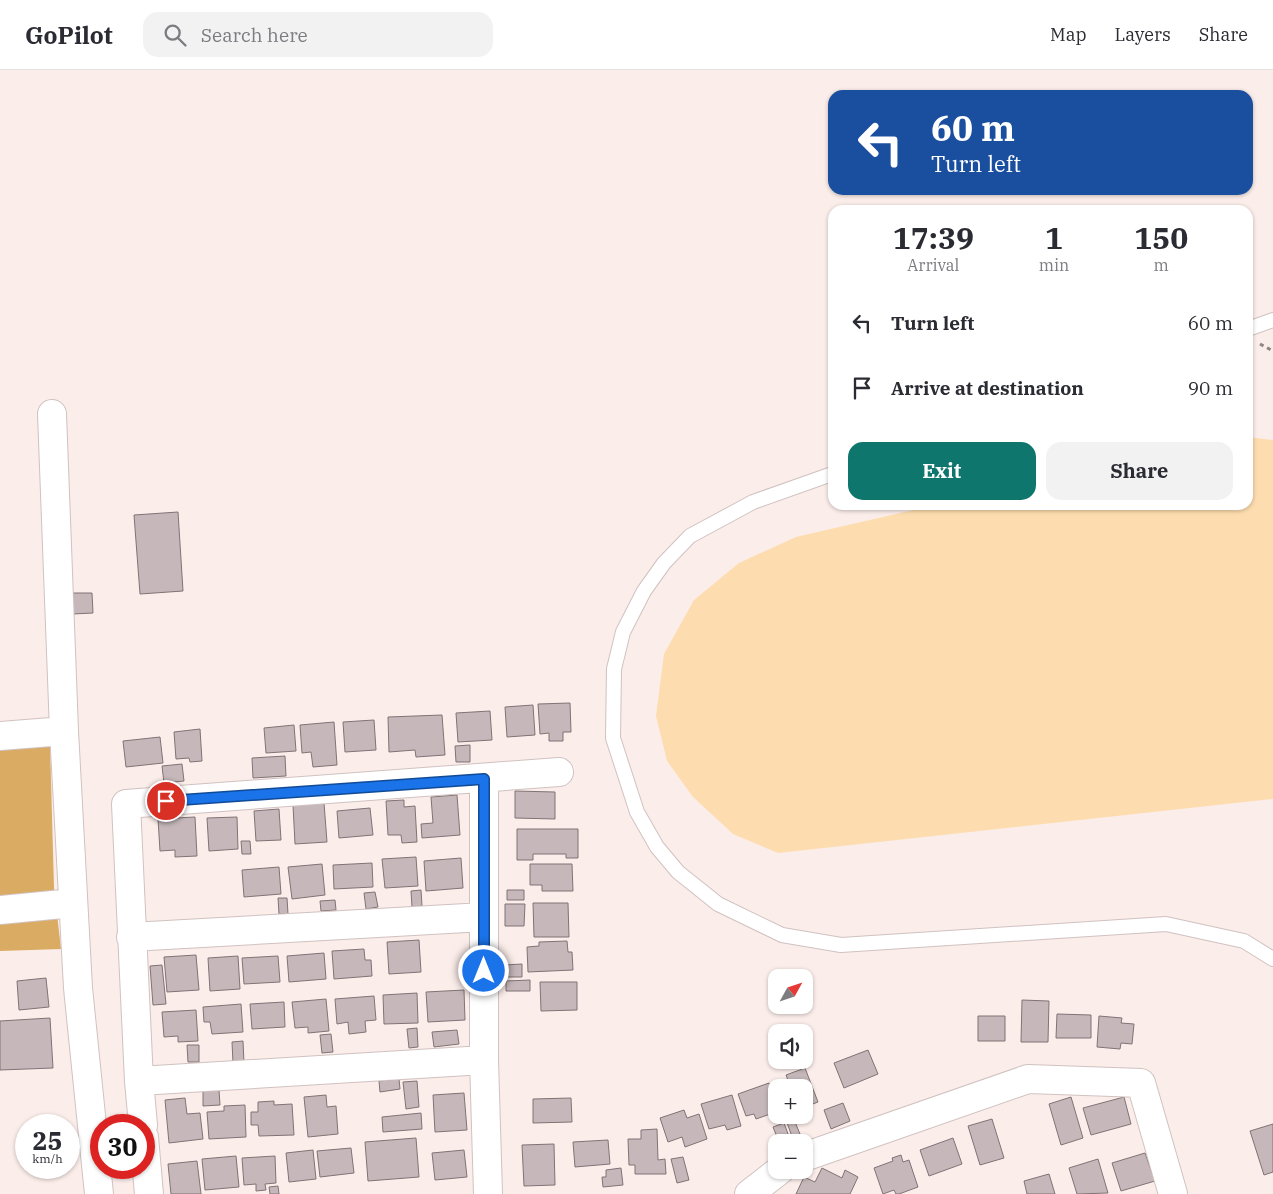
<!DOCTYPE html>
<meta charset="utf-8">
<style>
:root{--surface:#fff;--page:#f2f2f3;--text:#2b2b33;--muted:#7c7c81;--line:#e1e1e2;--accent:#0f766e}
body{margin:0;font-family:"IBM Plex Serif",serif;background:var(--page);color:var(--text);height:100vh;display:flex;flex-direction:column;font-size:19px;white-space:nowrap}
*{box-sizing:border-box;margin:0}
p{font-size:16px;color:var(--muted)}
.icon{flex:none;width:28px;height:28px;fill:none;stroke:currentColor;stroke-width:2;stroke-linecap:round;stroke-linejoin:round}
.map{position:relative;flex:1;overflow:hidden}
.side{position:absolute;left:828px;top:135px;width:425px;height:305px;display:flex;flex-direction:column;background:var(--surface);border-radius:15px;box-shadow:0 1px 4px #0004}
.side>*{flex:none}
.hud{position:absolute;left:828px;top:20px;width:425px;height:105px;border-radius:15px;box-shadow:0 1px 4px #0004;background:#1a4fa0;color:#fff;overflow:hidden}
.needle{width:32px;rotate:50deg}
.buttons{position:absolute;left:768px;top:899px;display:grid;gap:10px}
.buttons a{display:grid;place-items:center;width:45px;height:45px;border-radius:10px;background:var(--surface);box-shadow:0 1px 4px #0004;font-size:25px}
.speed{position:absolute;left:15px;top:1044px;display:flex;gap:10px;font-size:25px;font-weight:700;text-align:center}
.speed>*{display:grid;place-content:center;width:65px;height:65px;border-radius:50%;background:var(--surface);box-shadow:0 1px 4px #0004;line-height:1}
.speed small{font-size:12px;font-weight:400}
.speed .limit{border:8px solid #d22;background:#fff;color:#111}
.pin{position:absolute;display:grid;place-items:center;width:42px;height:42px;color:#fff;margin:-21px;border:2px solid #fff;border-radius:50%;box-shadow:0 1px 5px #0007}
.me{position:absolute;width:55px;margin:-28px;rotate:0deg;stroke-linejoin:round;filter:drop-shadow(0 0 4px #0008)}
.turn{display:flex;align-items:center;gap:18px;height:105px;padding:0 20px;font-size:22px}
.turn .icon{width:65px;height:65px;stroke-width:2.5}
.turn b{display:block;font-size:35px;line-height:42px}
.eta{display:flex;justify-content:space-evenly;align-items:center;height:85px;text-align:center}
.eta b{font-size:30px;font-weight:800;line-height:35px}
.primary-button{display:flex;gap:10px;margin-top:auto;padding:10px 20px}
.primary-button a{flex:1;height:58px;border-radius:15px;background:var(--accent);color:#fff;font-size:20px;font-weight:800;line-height:58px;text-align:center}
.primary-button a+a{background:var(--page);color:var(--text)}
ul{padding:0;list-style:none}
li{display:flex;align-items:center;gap:15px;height:65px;padding:0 20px}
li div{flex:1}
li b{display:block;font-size:19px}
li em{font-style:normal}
header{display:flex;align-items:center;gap:30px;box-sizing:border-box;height:70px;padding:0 25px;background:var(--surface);border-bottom:1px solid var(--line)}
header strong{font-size:24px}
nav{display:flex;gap:28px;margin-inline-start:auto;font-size:18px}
.search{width:350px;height:45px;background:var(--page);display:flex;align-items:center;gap:12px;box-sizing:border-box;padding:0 18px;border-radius:15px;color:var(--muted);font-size:19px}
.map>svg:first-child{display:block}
.green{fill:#fdddaf}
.forest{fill:#daab62}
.building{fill:#c6b8ba;stroke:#807375}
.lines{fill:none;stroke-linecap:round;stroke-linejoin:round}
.service-casing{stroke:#d0c2c0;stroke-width:16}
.minor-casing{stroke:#d0c2c0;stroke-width:30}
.path{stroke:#8f8684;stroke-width:3;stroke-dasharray:4 4;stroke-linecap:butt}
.service{stroke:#fff;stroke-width:14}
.minor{stroke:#fff;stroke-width:28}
.route-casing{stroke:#114b97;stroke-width:12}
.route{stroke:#1a73e8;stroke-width:9}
</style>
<header>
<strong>GoPilot</strong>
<div class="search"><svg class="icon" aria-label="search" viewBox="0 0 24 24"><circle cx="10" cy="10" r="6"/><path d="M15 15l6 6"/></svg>Search here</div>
<nav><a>Map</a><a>Layers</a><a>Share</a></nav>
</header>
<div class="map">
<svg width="1273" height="1124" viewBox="0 0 1273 1124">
<rect width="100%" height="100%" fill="#fbedea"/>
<path class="green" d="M1248,367L1273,370V729L778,783L733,764L693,727L667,691L656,646L664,584L694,530L739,493L796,467L935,435H1248Z"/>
<path class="forest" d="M50,674L54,818L61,879L0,881V679Z"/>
<path class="building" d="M178,442L183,521L140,524L134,445Z
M73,523H92L93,543L73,544Z
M570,633L571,662H563V671H549V663L540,664L538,634Z
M533,635L535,665L507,667L505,637Z
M490,641L492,670L458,672L456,643Z
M442,645L445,685L416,687L415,680L389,682L388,647Z
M374,650L376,680L345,682L343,652Z
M334,652L337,695L313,697L311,682L302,683L300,655Z
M294,655L296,681L266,683L264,658Z
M200,659L202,691L190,692L189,688L176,689L174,662Z
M160,667L163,693L126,697L123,671Z
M470,675V692H456L455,676Z
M285,686L286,706L253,708L252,688Z
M182,694L184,711L164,713L162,696Z
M515,721L555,722V749L515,748Z
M457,725L460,765L422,768L421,754L433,753L431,727Z
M404,730V737L415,736L417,772L402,773L401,765H388L386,731Z
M324,733L327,772L295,774L293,735Z
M370,738L373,765L339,768L337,741Z
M279,739L281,770L256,771L254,741Z
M195,747L197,786L175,787V780L160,781L158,749Z
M237,747L238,779L209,781L207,748Z
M517,759H578V788H566V784H533V790H517Z
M241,771H250L251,784H242Z
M416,787L418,816L385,818L382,789Z
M461,788L463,818L426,821L424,791Z
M372,793L373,817L334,819L333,795Z
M322,794L325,825L292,829L288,797Z
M530,794H572L573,821H542V815H530Z
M279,797L281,824L244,827L242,800Z
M421,820L422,836L412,837L411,821Z
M507,820H524V830H507Z
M375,822L378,837L366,839L364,823Z
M278,828H287L288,844H279Z
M335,830L336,840L321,841L320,831Z
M533,833H568L569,867H534Z
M505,834H525L524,856H505Z
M419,870L421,902L389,904L387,872Z
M567,871L568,882H572L573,900L528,902L527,877L539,876V872Z
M364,879L365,890H371L372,906L334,909L332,881Z
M324,883L326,909L289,912L287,886Z
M196,885L199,920L167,922L164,887Z
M238,886L240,919L210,921L208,888Z
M278,886L280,912L244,914L242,888Z
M522,894V907H505V895Z
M162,895L166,934L153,935L150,896Z
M46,908L49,937L19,940L17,911Z
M530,910V921H506V911Z
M540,912H577V940L541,941Z
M464,920L465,950L428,952L426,922Z
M417,923L418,953L384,954L383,925Z
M374,926L376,950L365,951L366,962L349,964L348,952L337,954L335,929Z
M326,929L329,961L308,963V957L295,958L292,932Z
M1022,930L1049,931L1048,972H1021Z
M284,932L285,957L252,959L250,934Z
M241,934L243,962L212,964L210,952H204L203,937Z
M196,940L198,971L178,972V966L164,967L162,942Z
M1057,944L1091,945V968H1056Z
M978,946H1005V971H978Z
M1099,946L1122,948L1121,953L1134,954L1132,974L1121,973L1120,979L1097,977Z
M50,948L53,998L0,1000V951Z
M417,958L418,977L409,978L407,959Z
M457,960L459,974L434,977L432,962Z
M331,964L333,982L322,983L320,965Z
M243,971L244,993H233L232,972Z
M187,975H199V992H188Z
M868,980L878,1004L844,1018L834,993Z
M805,998L818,1032L810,1035L808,1030L804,1031V1018H791L786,1005Z
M399,1009L400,1019L380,1022L379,1011Z
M417,1011L419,1037L406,1039L403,1012Z
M769,1013L776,1034V1042L756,1049L754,1044L746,1046L738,1024Z
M219,1020L220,1035L203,1036V1021Z
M464,1023L467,1060L435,1062L433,1025Z
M326,1025L327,1037L336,1036L338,1064L308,1067L304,1027Z
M732,1025L741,1056L727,1060L725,1055L709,1059L701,1034Z
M1071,1027L1083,1068L1061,1075L1049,1034Z
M1124,1027L1131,1054L1091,1065L1083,1038Z
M185,1028L187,1044L200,1043L203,1069L169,1073L165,1030Z
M571,1028L572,1052L533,1053V1029Z
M274,1031V1035L292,1034L294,1065L259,1066L258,1055H251V1042H258V1032Z
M843,1033L850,1051L831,1059L824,1040Z
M245,1035L246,1067L209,1069L207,1042L224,1041V1036Z
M684,1040L687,1048L699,1044L707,1069L685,1077L682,1067L668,1072L660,1048Z
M421,1043L422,1059L383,1062L382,1047Z
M793,1047L802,1069L794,1072L786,1050Z
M992,1049L1004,1088L980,1095L968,1056Z
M784,1053L791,1072H779L773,1057Z
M1273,1054V1102L1264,1105L1250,1061Z
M657,1059L658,1090L665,1089L666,1104H635V1095H629L628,1069H641V1060Z
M416,1068L419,1107L368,1111L365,1072Z
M953,1068L962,1094L929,1106L920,1080Z
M608,1070L610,1094L575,1097L573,1072Z
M554,1074L555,1115L524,1116L522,1075Z
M351,1078L354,1103L320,1107L317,1081Z
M313,1080L316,1109L289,1112L286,1083Z
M464,1080L467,1107L435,1110L432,1083Z
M1145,1083L1155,1111L1121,1121L1112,1093Z
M901,1085L903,1092L909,1090L918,1117L899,1124H896L894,1120L883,1124L874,1098L893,1091L892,1088Z
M236,1086L239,1117L205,1120L202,1089Z
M275,1086L276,1113L265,1114L266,1120L256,1121V1114L244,1115L242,1088Z
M683,1087L689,1110L677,1113L671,1089Z
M1098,1089L1108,1123L1077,1124L1069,1098Z
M197,1091L201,1124H171L168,1094Z
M621,1098L623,1115L603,1117L602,1107H606V1100Z
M822,1098L842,1108L845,1100L858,1107L850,1124H796L804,1107L815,1112Z
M1049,1104L1055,1124H1027L1024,1111Z
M278,1116L279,1124H270L269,1117Z"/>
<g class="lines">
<g class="service-casing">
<path id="service" d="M1248,259L1273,250
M832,404L753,432L690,466L664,493L644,521L623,562L614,599L613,668L637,742L657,777L678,802L718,834L782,865L841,875L1166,854L1244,871L1273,889"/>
</g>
<g class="minor-casing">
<path id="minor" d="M52,344L64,661L78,918L99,1124
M0,666L64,661
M484,709V990L488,1124
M0,840L73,833
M131,867L484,847
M139,1011L484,990
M143,1055L139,1011L126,734L559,702
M144,1067L149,1124
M804,1087L1028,1009L1141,1013L1173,1124
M749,1124L780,1100"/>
</g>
<path class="path" d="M1260,274L1273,281"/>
<use href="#service" class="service"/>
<use href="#minor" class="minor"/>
</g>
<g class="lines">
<g class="route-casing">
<path id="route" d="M166,731L484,709V901"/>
</g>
<use href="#route" class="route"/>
</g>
</svg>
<div class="buttons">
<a><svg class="needle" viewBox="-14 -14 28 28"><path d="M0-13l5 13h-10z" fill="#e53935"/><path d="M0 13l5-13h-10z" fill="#7c7c81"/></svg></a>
<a><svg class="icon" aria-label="sound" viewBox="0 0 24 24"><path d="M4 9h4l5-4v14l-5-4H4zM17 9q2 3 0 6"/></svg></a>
<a>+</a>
<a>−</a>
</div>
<div class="speed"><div>25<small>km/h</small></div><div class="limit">30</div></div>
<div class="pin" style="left:166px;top:731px;background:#d93025"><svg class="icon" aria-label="arrive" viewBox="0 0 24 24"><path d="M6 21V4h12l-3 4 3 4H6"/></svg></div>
<svg class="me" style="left:484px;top:901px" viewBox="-20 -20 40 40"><circle r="17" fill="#1a73e8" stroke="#fff" stroke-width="3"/><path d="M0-11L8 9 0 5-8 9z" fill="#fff"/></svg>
<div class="hud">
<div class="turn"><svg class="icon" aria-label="left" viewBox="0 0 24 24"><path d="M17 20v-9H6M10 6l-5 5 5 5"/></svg><div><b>60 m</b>Turn left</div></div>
</div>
<section class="side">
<div class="eta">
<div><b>17:39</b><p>Arrival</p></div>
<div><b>1</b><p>min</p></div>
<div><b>150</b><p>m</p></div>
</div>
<ul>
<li><svg class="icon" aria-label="left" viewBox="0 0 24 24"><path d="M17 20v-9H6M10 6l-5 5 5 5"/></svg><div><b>Turn left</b></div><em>60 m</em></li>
<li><svg class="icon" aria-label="arrive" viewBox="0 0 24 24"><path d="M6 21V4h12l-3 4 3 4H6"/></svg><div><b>Arrive at destination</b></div><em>90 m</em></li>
</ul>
<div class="primary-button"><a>Exit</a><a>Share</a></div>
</section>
</div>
